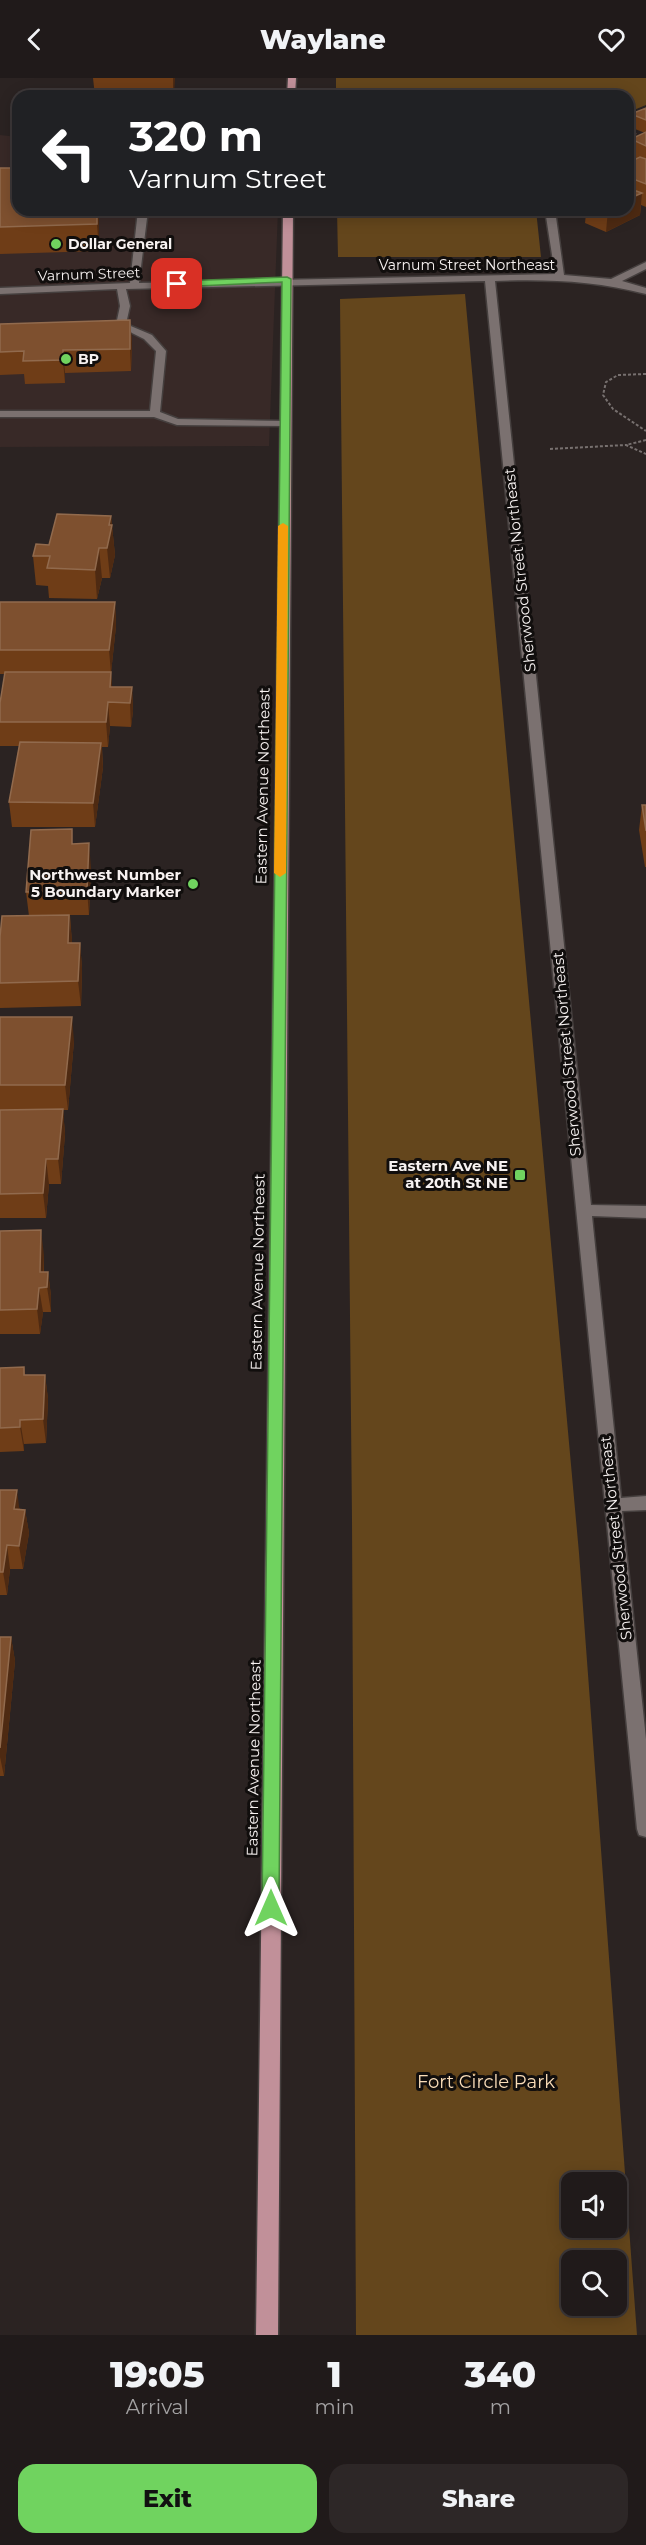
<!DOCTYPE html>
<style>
:root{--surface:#201a1a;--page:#2d2727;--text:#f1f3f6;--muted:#a2a1a2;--line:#3d3839;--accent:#70d35f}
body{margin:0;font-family:Montserrat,sans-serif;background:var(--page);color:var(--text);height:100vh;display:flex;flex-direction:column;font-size:22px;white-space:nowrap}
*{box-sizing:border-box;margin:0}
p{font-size:20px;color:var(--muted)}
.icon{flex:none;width:33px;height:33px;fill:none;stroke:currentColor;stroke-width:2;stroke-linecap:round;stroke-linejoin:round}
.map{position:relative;height:2257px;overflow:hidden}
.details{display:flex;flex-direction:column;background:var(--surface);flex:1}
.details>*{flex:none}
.guide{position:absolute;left:12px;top:12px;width:622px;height:126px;border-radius:18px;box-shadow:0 3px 15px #0003,0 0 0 2px var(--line);background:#202124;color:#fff;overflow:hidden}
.fabs{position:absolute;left:561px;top:2094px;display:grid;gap:12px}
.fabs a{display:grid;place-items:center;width:66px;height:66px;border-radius:12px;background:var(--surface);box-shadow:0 3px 15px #0003,0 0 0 2px var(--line);font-size:30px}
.pin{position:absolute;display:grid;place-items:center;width:51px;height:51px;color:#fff;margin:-26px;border-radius:12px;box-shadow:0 3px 9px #0006}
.me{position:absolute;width:66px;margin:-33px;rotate:0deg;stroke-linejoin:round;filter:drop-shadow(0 0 4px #0008)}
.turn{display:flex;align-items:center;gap:21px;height:126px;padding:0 18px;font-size:27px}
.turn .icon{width:78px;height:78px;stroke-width:2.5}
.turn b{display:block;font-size:42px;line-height:51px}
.eta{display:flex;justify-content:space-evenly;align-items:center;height:102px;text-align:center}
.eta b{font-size:36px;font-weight:800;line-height:42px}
.cta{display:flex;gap:12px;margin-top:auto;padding:12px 18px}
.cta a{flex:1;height:69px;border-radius:18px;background:var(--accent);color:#111;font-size:24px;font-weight:800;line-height:69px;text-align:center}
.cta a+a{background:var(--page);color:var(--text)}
header{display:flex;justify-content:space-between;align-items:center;height:78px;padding:0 18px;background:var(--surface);font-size:27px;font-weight:800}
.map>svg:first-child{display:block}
.built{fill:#382927}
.green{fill:#64461c;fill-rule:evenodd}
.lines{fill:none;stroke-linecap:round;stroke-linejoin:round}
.minor-casing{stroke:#453f3e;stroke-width:3}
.major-casing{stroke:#453f3e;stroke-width:3}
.path{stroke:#77706f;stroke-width:2;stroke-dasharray:3 2;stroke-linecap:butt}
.minor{fill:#7b7170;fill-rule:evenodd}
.major{fill:#c19099;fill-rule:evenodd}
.wall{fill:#6f3d17}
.shaded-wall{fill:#4e2a12}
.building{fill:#7e502f;stroke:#916a4d;stroke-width:1.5}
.route{fill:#70d35f;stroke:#49893e;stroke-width:1.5}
.slow{fill:#f59e0b}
.poi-dot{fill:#70d35f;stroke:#110e0d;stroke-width:2}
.labels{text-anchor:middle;stroke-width:6;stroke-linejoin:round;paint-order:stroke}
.far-poi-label{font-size:14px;font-weight:bold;fill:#f7f2f1;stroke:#110e0d;text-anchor:start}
.far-street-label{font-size:14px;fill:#f7f2f1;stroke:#110e0d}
.street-label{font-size:15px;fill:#f7f2f1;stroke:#110e0d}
.poi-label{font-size:15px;font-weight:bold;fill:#f7f2f1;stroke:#110e0d;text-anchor:end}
.near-park-label{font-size:18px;fill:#faddb8;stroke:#110e0d}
</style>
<header><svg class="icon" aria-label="back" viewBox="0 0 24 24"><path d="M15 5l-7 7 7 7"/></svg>Waylane<svg class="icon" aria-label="heart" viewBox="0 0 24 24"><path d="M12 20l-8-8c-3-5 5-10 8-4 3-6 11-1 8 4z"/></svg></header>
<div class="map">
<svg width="646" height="2257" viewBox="0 0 646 2257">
<rect width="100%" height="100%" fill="#2b2322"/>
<path class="built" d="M0,57L18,59V132H278L269,368L0,369Z"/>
<path class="green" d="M336,0H646V27L629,34L628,18H336Z
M337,132H536L541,179H338Z
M465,216L579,1475L637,2257H356L352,1442L340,221ZM572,2104H616V2150H572ZM572,2182H616V2228H572Z"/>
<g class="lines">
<g class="minor-casing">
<path id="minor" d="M138,132H148L139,205L555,196L545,132H555L564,197L611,201L646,184V191L622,203L646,210V216C595,203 547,201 495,203L591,1127L646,1128V1140L592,1138L621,1420L646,1418V1432L622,1433L646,1661V1759L639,1757L637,1751L485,203L126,211L130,228L126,246L152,257L166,273L160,334L178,341L284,343L288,344V348L177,347L154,339H0V333H150L156,273L144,261L116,247L120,228L117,211L0,216V210L130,205Z"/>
</g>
<g class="major-casing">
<path id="major" d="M288,0H296L295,18H287Z
M283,132H293L278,2257H256Z"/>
</g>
<path class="path" d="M646,296L618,297L606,304L603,317L613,331L646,353
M646,362L626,367L646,376
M550,371L626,367"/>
<use href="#minor" class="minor"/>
<use href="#major" class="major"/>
</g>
<path class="wall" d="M93,0H174V18H95Z
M646,30V129L641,127L640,137L606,154L585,145L586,136L579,132H628V78H629L630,71L628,54L635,56V59L645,55L630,49L631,36Z
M0,90H16L18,132H99V173L0,176Z
M130,242L132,265L131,293L65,295V305L25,306L24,296L0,297V246Z
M111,438L115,477L110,500H102L97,521L49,520L48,508L36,507L33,478L49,467Z
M0,524H115L116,548L111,595L112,609H132L133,633L131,649L110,648L108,669H102L103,689L95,749H12L9,724L19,668H0V625L5,596H0Z
M642,727H646V789H645L639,752Z
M91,790L89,837H70L72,865H80L82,890L81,928L0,930V859L29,838L26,814Z
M0,939L74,963L68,1032H63L65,1056L61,1106H49L46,1140H0Z
M0,1153L44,1177V1194H48L51,1218V1234H43L40,1256H0Z
M24,1289L25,1297H45L48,1321L46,1365L24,1366V1373L0,1374V1290Z
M0,1412L20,1431L25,1432L29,1455L23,1491H10L7,1517H0Z
M0,1559H11L15,1583L4,1698H0Z"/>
<path class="shaded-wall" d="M173,0H175L174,18H173Z
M635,56V63L631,61L630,71H628V60Z
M642,115L640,137L606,154L608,132H628V121Z
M97,132H99V173L97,146Z
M130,242L132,265L131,293L130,271Z
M63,272L65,295V305L63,282Z
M111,438L115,477L110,500L107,470L109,447Z
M99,470L102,500L97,521L95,492Z
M115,524L116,548L111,595L113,618L110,609L111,595L109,572Z
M132,609L133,633L131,649L130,625Z
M108,624L110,648L108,669L106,644Z
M101,665L103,689L95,749L93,725Z
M89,765L91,790L89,837L87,812Z
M69,837L72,862L70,889L68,865Z
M80,865L82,890L81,928L78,903Z
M72,939L74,963L68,1032L65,1007Z
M63,1031L65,1056L61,1106L58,1081Z
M46,1081L49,1106L46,1140L43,1115Z
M41,1152L44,1177L43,1209L40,1194Z
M48,1194L51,1218V1234L47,1209Z
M39,1210L43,1234L40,1256L37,1231Z
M45,1297L48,1321L46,1365L43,1341Z
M20,1342L24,1366V1373L20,1349Z
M17,1412L20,1436L14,1431Z
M25,1432L29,1455L23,1491L19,1468Z
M7,1467L10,1491L7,1517L3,1494Z
M11,1559L15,1583L4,1698L0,1679V1670Z"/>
<path class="building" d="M646,30V42L631,36Z
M18,50V132H97V146L0,149V90H16Z
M628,54L635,56L628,60Z
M646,54V68L631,61Z
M628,78L636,81L640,79L646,81V106L628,99Z
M628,110L642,115L628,121Z
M130,242V271L63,272V282L23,283L24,273L0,274V246Z
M57,436L111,438L109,447H112L107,470H99L95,492L47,490L50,478H33L36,466L49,467Z
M0,524H115L109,572H0Z
M5,594H111L110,609H132L130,625L108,624L106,644H0V625Z
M20,664L101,665L93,725L9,724Z
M642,727H646V753Z
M72,751V766L89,765L87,812L26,814L31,752Z
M69,837L68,865H80L78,903L0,905V859L2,838Z
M0,939H72L65,1007H0Z
M63,1031L58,1081H46L43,1115L0,1116V1032Z
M41,1152L40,1194H48L47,1209L39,1210L37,1231L0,1232V1153Z
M24,1289V1297H45L43,1341L20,1342V1349L0,1350V1290Z
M0,1412H17L14,1431L25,1432L19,1468L7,1467L3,1494H0Z
M0,1559H11L0,1670Z"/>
<path class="route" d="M287,199L291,201L279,1830L277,1836L271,1838L264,1836L262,1830L282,204L177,209L172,206L177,203Z"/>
<path class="slow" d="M283,445L288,448L286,795L280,799L274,795L278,448Z"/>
<g class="poi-dot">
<circle cx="56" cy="166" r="6"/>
<circle cx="66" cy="281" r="6"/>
<circle cx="193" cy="806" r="6"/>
<rect x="514" y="1091" width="12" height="12" rx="3"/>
</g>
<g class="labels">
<g class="far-poi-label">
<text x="68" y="171">Dollar General</text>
<text x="78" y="286">BP</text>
</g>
<g class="far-street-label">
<text x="467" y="192">Varnum Street Northeast</text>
<text transform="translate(89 196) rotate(-2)" y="5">Varnum Street</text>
</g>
<g class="street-label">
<text transform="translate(520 492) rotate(-96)" y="5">Sherwood Street Northeast</text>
<text transform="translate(263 708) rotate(-89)" y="5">Eastern Avenue Northeast</text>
<text transform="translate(567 976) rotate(-95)" y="5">Sherwood Street Northeast</text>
<text transform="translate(258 1194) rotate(-89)" y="5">Eastern Avenue Northeast</text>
<text transform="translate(616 1460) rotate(-96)" y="5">Sherwood Street Northeast</text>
<text transform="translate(254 1680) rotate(-89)" y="5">Eastern Avenue Northeast</text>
</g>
<g class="poi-label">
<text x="181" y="802">Northwest Number<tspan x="181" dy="17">5 Boundary Marker</tspan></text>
<text x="508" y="1093">Eastern Ave NE<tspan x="508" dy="17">at 20th St NE</tspan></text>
</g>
<g class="near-park-label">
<text x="486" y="2010">Fort Circle Park</text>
</g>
</g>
</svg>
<div class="fabs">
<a><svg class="icon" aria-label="sound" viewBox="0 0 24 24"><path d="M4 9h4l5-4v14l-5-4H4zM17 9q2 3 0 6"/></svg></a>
<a><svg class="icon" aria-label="search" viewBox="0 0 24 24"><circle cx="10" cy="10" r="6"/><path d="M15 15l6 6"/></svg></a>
</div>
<div class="pin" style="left:177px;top:206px;background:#d93025"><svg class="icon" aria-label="arrive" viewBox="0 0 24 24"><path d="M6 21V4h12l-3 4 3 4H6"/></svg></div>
<svg class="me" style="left:271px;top:1830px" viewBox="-20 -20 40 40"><path d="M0-17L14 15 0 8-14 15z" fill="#70d35f" stroke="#fff" stroke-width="4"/></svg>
<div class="guide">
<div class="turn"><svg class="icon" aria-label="left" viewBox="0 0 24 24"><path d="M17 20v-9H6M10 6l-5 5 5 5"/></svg><div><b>320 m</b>Varnum Street</div></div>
</div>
</div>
<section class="details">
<div class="eta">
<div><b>19:05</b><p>Arrival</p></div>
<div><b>1</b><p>min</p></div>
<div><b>340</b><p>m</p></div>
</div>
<div class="cta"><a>Exit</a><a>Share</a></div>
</section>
